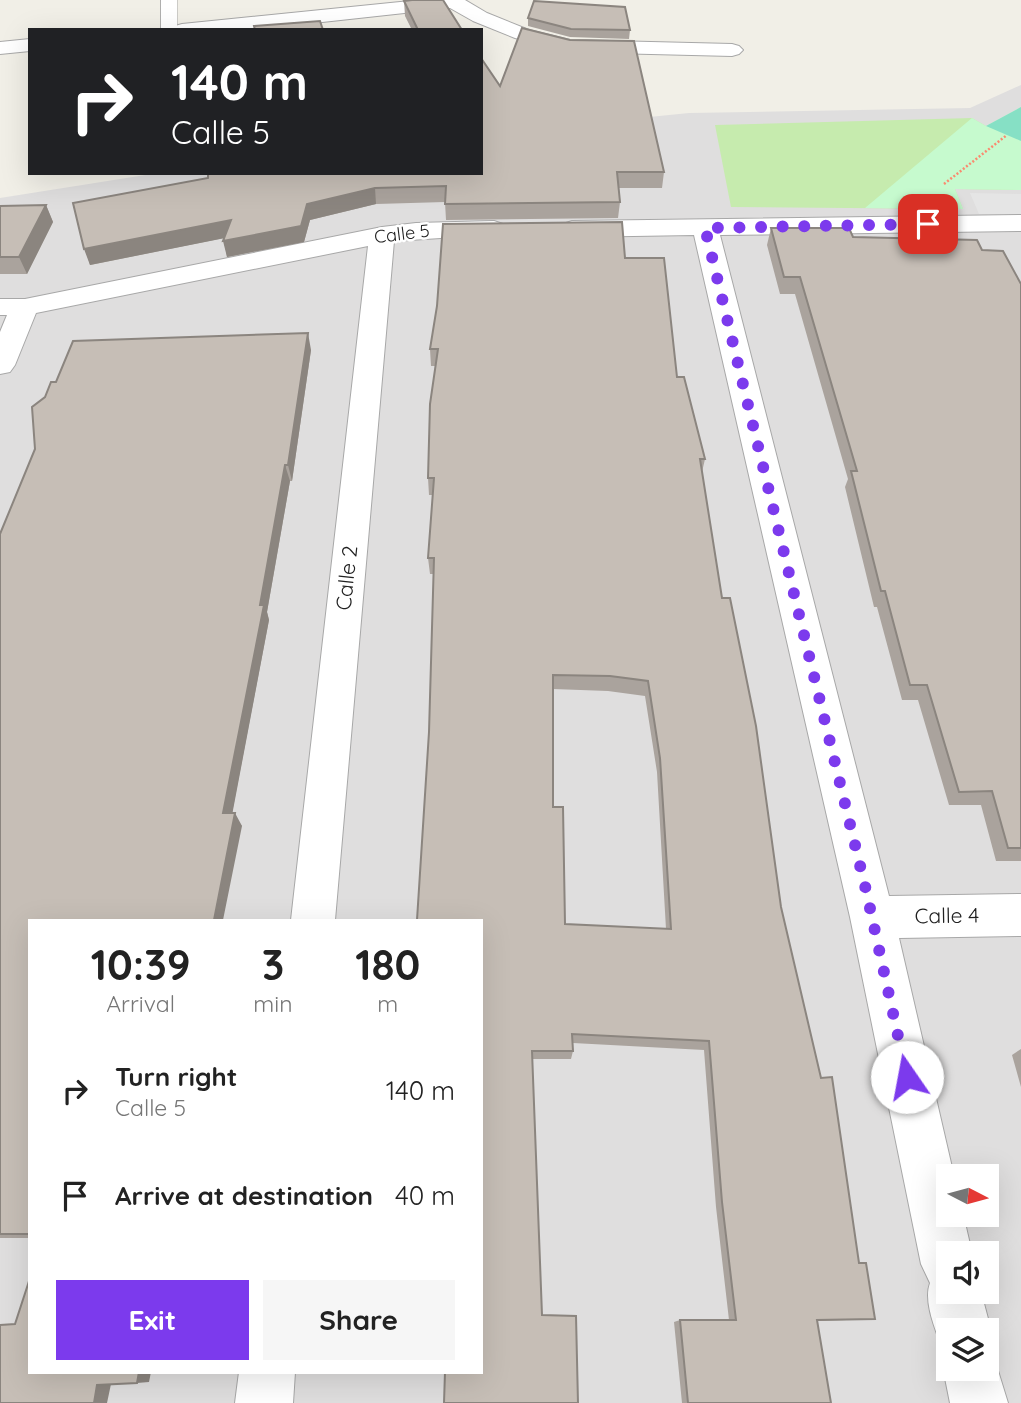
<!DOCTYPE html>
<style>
:root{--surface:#fff;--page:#f6f6f6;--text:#222;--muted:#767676;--accent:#7c3aed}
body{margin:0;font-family:Quicksand,sans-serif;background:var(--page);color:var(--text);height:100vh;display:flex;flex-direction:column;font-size:26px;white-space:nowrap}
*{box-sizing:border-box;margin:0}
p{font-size:23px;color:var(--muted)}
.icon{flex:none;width:38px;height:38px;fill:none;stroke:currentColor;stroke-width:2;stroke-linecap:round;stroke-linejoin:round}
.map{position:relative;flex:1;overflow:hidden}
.sheet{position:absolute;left:28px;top:919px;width:455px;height:455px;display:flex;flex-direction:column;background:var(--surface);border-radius:0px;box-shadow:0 7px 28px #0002}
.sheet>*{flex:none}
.guide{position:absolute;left:28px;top:28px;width:455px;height:147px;border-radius:0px;box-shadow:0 7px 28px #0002;background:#202124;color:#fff;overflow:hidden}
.needle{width:46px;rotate:96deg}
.tools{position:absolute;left:936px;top:1164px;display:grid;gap:14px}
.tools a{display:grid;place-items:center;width:63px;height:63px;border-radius:0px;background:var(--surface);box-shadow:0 7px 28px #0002;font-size:35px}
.pin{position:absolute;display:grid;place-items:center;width:60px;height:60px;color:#fff;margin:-30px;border-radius:14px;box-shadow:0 4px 10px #0006}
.me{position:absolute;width:77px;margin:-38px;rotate:348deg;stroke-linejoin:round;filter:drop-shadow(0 0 5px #0008)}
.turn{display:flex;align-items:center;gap:24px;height:147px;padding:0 28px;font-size:32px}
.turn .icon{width:91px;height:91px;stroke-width:2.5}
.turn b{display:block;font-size:49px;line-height:60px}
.eta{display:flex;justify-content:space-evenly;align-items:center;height:119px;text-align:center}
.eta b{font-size:42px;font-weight:800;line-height:49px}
.button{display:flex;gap:14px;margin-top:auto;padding:14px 28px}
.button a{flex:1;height:80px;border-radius:0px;background:var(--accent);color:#fff;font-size:28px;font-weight:800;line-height:80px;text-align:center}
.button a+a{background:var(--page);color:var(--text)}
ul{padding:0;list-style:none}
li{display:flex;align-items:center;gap:21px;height:105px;padding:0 28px}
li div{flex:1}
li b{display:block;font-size:26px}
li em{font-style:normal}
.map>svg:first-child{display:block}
.residential{fill:#dfdede;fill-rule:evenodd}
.grass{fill:#c6ebae}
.park{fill:#c6face}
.pitch{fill:#86e0c5}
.parking{fill:#e5e5e5}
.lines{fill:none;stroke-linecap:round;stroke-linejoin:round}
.lane-casing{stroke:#a8a8a8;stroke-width:1}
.street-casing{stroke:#a8a8a8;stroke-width:2}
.path{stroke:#fa8a6f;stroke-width:2.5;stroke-dasharray:2 2;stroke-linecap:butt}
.lane{fill:#fff;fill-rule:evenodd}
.street{fill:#fff;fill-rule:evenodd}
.wall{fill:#aaa39d;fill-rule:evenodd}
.shaded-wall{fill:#8b857f}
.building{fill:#c6beb6;stroke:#8b857f;stroke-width:2;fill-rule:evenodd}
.route{stroke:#7c3aed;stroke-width:12;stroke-dasharray:0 21.6}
.labels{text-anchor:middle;stroke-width:5;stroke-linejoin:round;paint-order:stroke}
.far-street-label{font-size:18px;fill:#212121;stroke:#fff}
.street-label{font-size:21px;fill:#212121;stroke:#fff}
</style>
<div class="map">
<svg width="1021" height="1403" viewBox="0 0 1021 1403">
<rect width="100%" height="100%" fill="#f1efe7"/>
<path class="residential" d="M1021,85V1403H0V198L158,173H481V134L689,113L970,108ZM30,920H481V1372H30ZM948,1176H987V1214H948ZM948,1253H987V1292H948ZM948,1330H987V1368H948Z"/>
<path class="grass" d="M972,118L986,126L1021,190L955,189L963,209L731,207L715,125Z"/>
<path class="park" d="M1021,107V190L955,189L963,209L865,208L972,118L986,126Z"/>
<path class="pitch" d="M1021,107V141L986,126Z"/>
<path class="parking" d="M970,193L1021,194V215L979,214Z"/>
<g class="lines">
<g class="lane-casing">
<path id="lane" d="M161,0H177V30H161Z"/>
</g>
<g class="street-casing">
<path id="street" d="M420,0H465L487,13L529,30L570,40L732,44L739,46L743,50L739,54L732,56L570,52L515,38L473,21L450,8L249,30H172L175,26L182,24Z
M30,39V51L0,54V42Z
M1021,215V231L720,235L889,896L1021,894V936L899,938L954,1176H948V1214H963L972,1253H948V1292H981L991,1330L987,1339V1330H948V1352L943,1350C936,1331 923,1302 930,1283L921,1264L850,917L694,235L572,237L563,234L559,229L563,224L572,221Z
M494,221L503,224L507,229L503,234L394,241L335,920H291L368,246L36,313L15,365L10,372L0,374V332L7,315H0V299H25L382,227L416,223Z
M987,1346L991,1348L1008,1403H950L943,1368L948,1354V1368H987Z
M239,1372H295L293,1403H235Z"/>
</g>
<path class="path" d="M944,184L1007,135"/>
<use href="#lane" class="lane"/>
<use href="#street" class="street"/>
</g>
<path class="wall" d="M404,1L462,30H412L405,16Z
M528,18L630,30L629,39L570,37L528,26Z
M500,86L664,172L662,188H618L620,202L618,218L446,220L445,202L376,204L310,220L304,242L227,257L224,238L90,265L73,203L481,173Z
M46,205L53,222L27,274H0V206Z
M771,228L982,250L1021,284V861H996L981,805H949L918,700H902L877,607H874L845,487L848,479L795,294H780L767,245Z
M625,258L677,377L705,459L702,472L722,598L781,907L859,1263L875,1319L817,1321L831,1403H682L674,1322L680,1320H729L716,1207L704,1050L573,1043V1051L571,1059H532L481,1372L429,732L434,574H430L428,558L433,495H429L428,478L435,366H431L430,349ZM553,689L608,691L645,696L657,772L666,929L565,924L553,807Z
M311,350L292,481H290L267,612L269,620L232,813L242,826L30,920V1238H0V534L35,449L45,397L56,382Z
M1021,1049V1087L1012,1055Z"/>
<path class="shaded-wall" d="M375,188L376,204L310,220L304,242L227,257L223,241L307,204Z
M46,205L53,222L27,274L19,257Z
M231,220L235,236L90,265L84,249Z
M308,333L311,350L292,481L288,465Z
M285,465L290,481L267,612L269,620L230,826L223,813Z
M235,813L242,826L223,920H214Z
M139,1372H151L149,1382L137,1383Z
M111,1384L107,1403H94L97,1385Z"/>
<path class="building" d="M412,0H443L462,30H418L404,1Z
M534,1L625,7L630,30L571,29L528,18Z
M320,21L323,30H255L254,26Z
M522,28L570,40L634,41L664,172H617L620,202L445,204L446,186L375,188L307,204L301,226L223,241L231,220L84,249L73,203L208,178V173H481V58L500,86Z
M46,205L19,257H0V206Z
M622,222L625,258H664L677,377H684L705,459H700L722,598H730L756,726L781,907L821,1078L832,1077L859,1263H866L875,1319L817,1320L831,1403H688L680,1320H736L722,1202L709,1041L572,1034L573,1051H532L542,1315L576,1316L578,1403H444L445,1372H481V920H417L429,732L434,558H428L434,478H428L430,404L438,349H430L437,306L443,224ZM553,675L610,676L648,681L660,758L671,929L565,924L563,807H553Z
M771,228H849L853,237L977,240L982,250L1003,251L1021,284V848H1008L992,791L959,792L927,685H910L885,591H881L851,471H857L800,277H784Z
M308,333L288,465H285L260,605H264L223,813H235L214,920H30V1234H0V534L35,449L32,407L45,397L51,382H56L73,341Z
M30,1278V1372H139L137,1383L97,1385L94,1403H0V1325L15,1324Z"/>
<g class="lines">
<path class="route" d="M907,1077L866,890L705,228L928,224"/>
</g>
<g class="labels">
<g class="far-street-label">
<text transform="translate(402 234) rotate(-7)" y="6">Calle 5</text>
</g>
<g class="street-label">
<text transform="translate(347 578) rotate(-84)" y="7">Calle 2</text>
<text transform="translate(947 916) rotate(-1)" y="7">Calle 4</text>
</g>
</g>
</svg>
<div class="tools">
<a><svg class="needle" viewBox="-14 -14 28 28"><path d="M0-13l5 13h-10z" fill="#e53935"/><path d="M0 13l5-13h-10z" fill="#767676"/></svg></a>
<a><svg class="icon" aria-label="sound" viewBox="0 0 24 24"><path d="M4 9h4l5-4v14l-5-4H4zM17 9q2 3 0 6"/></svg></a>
<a><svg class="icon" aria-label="layers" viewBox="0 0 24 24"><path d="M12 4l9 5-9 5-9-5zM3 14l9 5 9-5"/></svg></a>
</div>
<div class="pin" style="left:928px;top:224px;background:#d93025"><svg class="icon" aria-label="arrive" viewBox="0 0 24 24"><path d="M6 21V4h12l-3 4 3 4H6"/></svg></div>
<svg class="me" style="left:907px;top:1077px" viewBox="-20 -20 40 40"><circle r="19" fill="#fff"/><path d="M0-13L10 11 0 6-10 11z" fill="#7c3aed"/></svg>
<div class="guide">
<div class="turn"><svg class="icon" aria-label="right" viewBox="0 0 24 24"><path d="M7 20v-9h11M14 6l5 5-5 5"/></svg><div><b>140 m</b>Calle 5</div></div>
</div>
<section class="sheet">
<div class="eta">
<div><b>10:39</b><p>Arrival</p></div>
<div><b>3</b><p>min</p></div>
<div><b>180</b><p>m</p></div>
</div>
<ul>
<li><svg class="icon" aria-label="right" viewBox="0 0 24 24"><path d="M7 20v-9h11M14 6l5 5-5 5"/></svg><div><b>Turn right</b><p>Calle 5</p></div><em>140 m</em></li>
<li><svg class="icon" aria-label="arrive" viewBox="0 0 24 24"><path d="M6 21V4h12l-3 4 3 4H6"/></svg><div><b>Arrive at destination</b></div><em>40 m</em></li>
</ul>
<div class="button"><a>Exit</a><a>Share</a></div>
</section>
</div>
